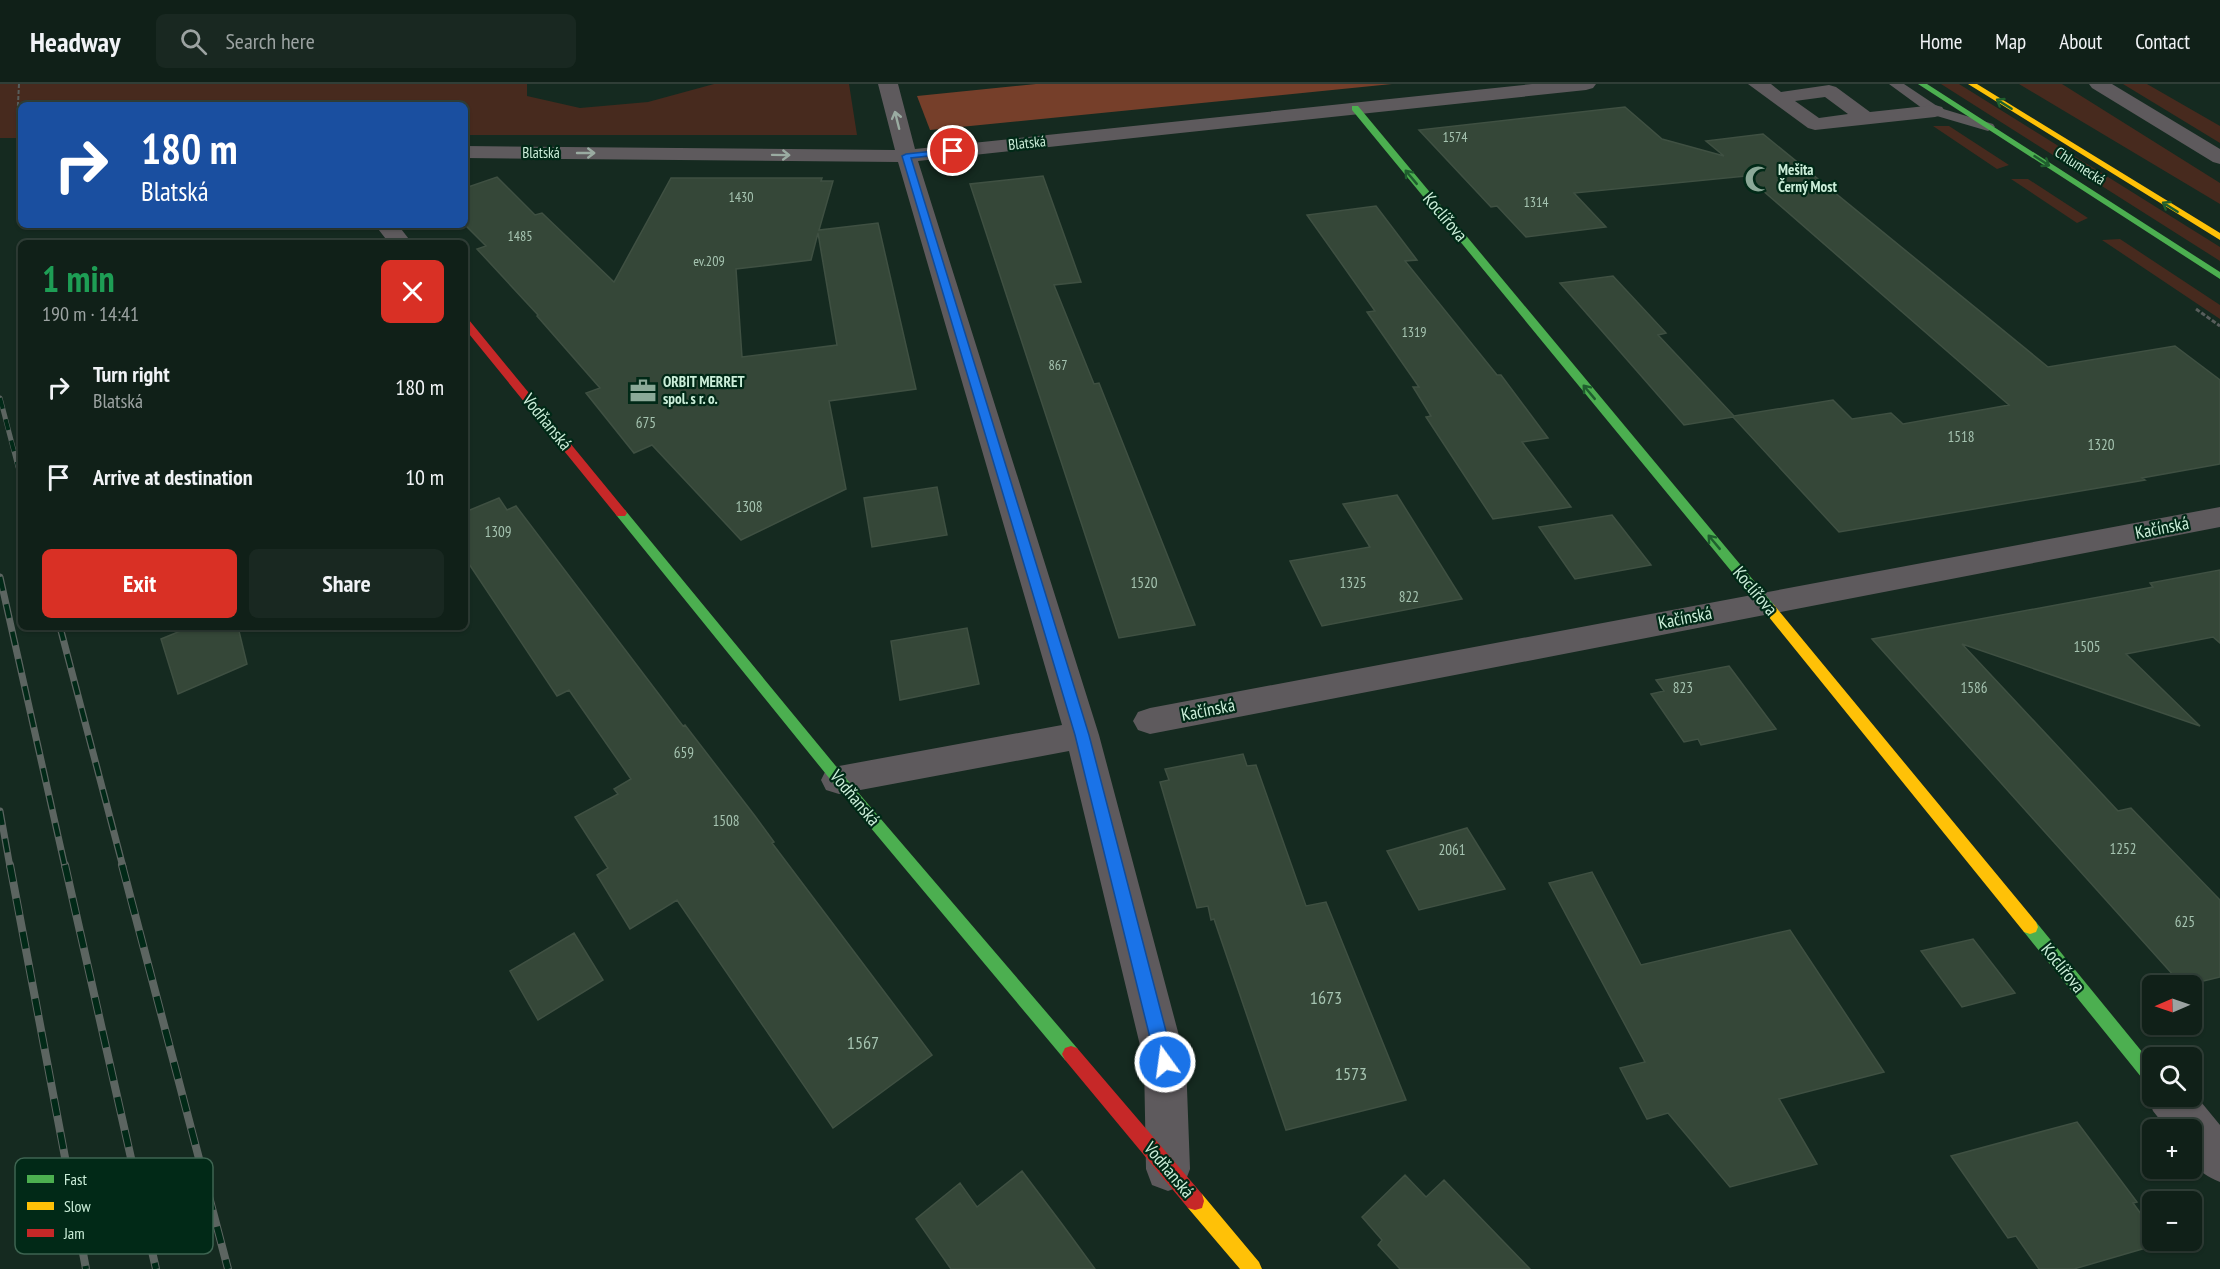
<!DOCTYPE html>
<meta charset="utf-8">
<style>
:root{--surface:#102018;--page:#192821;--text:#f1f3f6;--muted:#9ca3a2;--line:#303e37;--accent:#d93025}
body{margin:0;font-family:"PT Sans Narrow",sans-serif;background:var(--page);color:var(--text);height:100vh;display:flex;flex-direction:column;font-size:22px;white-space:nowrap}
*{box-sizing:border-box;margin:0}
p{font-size:20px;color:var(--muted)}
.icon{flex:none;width:33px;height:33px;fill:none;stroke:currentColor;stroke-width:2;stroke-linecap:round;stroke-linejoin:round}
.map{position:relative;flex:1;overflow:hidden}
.details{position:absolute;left:18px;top:156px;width:450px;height:390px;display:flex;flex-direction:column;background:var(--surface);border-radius:9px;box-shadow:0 2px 4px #0004,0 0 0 2px var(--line)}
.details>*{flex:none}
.banner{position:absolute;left:18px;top:18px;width:450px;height:126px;border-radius:9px;box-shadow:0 2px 4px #0004,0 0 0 2px var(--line);background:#1a4fa0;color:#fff;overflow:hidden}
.needle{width:39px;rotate:268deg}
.tools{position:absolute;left:2142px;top:891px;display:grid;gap:12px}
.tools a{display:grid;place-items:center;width:60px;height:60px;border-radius:9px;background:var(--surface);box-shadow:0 2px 4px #0004,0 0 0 2px var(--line);font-size:30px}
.pin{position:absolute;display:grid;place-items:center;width:51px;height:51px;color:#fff;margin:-26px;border:3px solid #fff;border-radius:50%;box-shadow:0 2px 6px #0007}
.me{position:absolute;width:66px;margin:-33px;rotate:346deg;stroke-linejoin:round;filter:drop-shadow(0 0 4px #0008)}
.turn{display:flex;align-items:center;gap:21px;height:126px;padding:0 24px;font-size:27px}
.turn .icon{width:78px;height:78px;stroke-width:2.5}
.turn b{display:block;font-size:42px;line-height:51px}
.round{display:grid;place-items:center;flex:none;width:63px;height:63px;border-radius:9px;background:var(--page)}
.overview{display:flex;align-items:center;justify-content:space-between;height:102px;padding:0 24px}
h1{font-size:36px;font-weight:800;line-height:45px;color:#1e9e55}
.button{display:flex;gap:12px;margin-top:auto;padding:12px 24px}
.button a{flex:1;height:69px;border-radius:9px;background:var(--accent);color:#fff;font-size:24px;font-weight:800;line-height:69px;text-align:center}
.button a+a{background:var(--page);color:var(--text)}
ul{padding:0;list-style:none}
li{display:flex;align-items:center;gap:18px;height:90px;padding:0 24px}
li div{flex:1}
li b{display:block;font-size:22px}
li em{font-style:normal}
header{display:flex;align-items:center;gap:36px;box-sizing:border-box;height:84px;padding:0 30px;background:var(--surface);border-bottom:2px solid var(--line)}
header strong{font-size:28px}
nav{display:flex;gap:33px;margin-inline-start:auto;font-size:21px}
.search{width:420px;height:54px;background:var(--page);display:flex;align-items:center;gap:15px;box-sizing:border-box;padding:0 21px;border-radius:9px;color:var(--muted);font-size:22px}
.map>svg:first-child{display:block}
.green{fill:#472a1e}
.forest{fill:#763f2a}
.building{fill:#354738;stroke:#3f5042;stroke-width:1.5;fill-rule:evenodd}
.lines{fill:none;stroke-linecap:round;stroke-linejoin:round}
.path-far1{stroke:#585e5c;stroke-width:2;stroke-dasharray:4 2;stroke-linecap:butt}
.path{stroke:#585e5c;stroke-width:3;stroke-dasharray:4.5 2;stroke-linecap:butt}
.lane{fill:#5e5a5d;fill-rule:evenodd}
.street{fill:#5e5a5d;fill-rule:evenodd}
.fast{fill:#4caf50;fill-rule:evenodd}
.slow{fill:#ffc107;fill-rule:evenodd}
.jam{fill:#c62828;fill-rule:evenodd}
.rail-far2-casing{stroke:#5c6561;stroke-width:5}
.rail-far1-casing{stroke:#5c6561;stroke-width:7}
.rail-casing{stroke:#5c6561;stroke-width:8}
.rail-far2{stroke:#012917;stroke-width:4;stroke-dasharray:11;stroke-linecap:butt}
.rail-far1{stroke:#012917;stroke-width:4.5;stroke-dasharray:14;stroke-linecap:butt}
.rail{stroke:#012917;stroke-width:6;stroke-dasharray:17;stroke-linecap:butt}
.oneway{stroke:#1f5f2e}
.oneway2{stroke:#9aaba1}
.route{fill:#1a73e8;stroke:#114b97;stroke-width:1.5}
.labels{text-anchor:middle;stroke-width:4.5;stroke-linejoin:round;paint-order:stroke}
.far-number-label{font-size:14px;fill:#a6c4b1}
.far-street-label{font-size:15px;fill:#cbeed9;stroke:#012917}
.far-poi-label{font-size:15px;font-weight:bold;fill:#cbeed9;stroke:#012917;text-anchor:start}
.number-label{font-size:15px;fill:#a6c4b1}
.street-label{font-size:18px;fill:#cbeed9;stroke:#012917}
.near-number-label{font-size:18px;fill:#a6c4b1}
.key{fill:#012917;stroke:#3e6451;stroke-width:1.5}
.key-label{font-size:16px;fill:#cbeed9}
</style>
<header>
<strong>Headway</strong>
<div class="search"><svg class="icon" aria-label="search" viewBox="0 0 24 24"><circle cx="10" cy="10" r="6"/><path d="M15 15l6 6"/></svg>Search here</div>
<nav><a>Home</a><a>Map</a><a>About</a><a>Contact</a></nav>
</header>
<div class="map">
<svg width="2220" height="1185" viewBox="0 0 2220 1185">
<rect width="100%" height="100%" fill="#152a20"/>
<path class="green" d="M0,0H527V12L580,24L648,18L714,0H849L857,51H465V21H21V54H0Z
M1941,0H1959L2220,163V177Z
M2019,0H2062L2220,99V120Z
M2123,0H2147L2220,42V59Z
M1933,42H1949L2009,81L1997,85Z
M2011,95H2028L2088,134L2077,139Z
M2120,155L2220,221V235L2102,156Z"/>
<path class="forest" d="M1036,0H1392L930,46L917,12Z"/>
<path class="building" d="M1625,23L1662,55L1724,72L1706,57L1763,50L2048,283L2175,262L2220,296V380L2142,394L2145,396L1839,448L1733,333L1684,341L1560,199L1613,192L1666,249L1658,251L1734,332L1833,316L1852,335L1891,329L1903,340L2009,321L1746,92L1574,109L1606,143L1526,153L1497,122L1491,123L1419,46Z
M1043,92L1081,198L1054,201L1094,300L1099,299L1195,541L1119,554L970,100Z
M497,93L535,131L542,129L614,198L671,94H822L821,97H833L819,146L878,139L916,305L829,317L846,405L741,456L652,361L634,369L586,309L600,304L537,232L538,231L477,165L486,162L465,141V104ZM818,149L837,261L742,273L736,185L811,176Z
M1376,122L1417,176L1405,177L1497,291H1501L1548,354L1522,358L1571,423L1493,435L1426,333L1431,332L1413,303H1419L1367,228L1375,227L1307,131Z
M937,403L947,451L872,463L864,414Z
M1397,411L1462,515L1322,542L1290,477L1370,463L1343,420Z
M499,414L507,426L516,422L683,642L685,641L755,732L774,758L772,759L932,971L833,1044L677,816L630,845L597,791L608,784L575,733L618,710L614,705L631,695L569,606L557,612L465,474V428Z
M1612,431L1651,481L1575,495L1539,443Z
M2220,486V559L2213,553L2126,570L2200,642L1962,560L2118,727L2131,724L2220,816V893L2183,902L1872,555L2153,503L2150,499Z
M190,543H238L247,580L178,610L161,555Z
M967,544L979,600L900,616L891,557Z
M1729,582L1776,645L1701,661L1698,655L1684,658L1651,610L1664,607L1656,596Z
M1243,670L1247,682L1256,681L1306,822L1326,818L1406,1016L1286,1046L1214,835L1211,836L1208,822L1197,824L1160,698L1169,696L1165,685Z
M1467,744L1505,805L1419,826L1387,767Z
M1592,788L1641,881L1790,846L1884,988L1779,1015L1817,1080L1730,1103L1668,1029L1647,1035L1620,984L1645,978L1549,799Z
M574,849L603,896L538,936L510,887Z
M1973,855L2015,909L1962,923L1921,867Z
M2077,1038L2137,1118L2133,1119L2152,1145V1156L2163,1159L2074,1185H2039L2016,1152L2008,1154L1951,1072Z
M1022,1087L1062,1140L1095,1185H951L916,1135L960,1099L977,1123Z
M1405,1091L1426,1113L1444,1096L1530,1185H1400L1378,1161L1382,1156L1362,1133Z"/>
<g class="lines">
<path class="path-far1" d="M17,40L19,0"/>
<path class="path" d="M2196,225L2220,242"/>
<path class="lane" d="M1889,0H1904L1940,24L1993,40L1995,43L1988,47L1930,30Z"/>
<path class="street" d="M878,0H898L915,65L1532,0H1596L1593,4L1586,6L918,77L1099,651L1186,978L1190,1085L1184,1101L1168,1107L1152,1101L1146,1085L1144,978L1069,667L839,710L826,706L821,696L826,686L839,682L1062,641L898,78L465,74V62L895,66Z
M1748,0H1771L1781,8L1829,1L1836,3L1870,28L1935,21L1942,23L1945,27L1942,31L1935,33L1815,46L1808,44ZM1825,13L1848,30L1819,34L1795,17Z
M2089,0H2112L2220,65V80L2213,78L2092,4Z
M375,141H398L412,159H389Z
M2220,423V443L1150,650L1138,646L1133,637L1138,628L1150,624Z
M2152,998V1012H2192V1007L2220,1041V1098C2189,1085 2192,1076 2192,1046H2168L2153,1027L2147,1012Z"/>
<path class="fast" d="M1918,0H1927L2220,188V195Z
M1352,22H1358L1774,521L1775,524L1774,527H1764L1352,26Z
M621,425L625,426L844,692L1077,964L1080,970L1077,976L1071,978L1065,976L834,700L617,432L615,429Z
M2030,836L2036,838L2152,980V1001L2146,999L2024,848L2022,843L2024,838Z"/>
<path class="slow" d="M1968,0H1977L2220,149V156Z
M1769,519L1774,521L2036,838L2038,843L2036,848L2030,850L2024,848L1764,527L1763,524L1764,521Z
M1195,1108L1202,1110L1259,1178L1262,1185H1240L1188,1124L1186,1117L1188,1110Z"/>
<path class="jam" d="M465,235L469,236L625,426L627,429L625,432H617L465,245Z
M1071,962L1077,964L1202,1110L1204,1117L1202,1124L1195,1126L1188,1124L1065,976L1062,970L1065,964Z"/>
<g class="rail-far2-casing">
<path id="rail-far2" d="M0,314L21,394"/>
</g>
<g class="rail-far1-casing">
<path id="rail-far1" d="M0,493L65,783
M60,543L123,783
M0,727L10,783"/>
</g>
<g class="rail-casing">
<path id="rail" d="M10,781L86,1185
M65,781L156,1185
M122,781L228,1185"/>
</g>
<use href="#rail-far2" class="rail-far2"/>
<use href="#rail-far1" class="rail-far1"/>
<use href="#rail" class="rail"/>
</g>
<defs><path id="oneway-shaft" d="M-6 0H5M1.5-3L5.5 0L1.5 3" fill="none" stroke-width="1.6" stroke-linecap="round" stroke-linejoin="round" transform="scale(1.5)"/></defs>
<g class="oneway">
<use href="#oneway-shaft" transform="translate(2004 20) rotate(-148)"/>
<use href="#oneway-shaft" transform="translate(2042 77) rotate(33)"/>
<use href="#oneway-shaft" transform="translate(1411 93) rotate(-130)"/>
<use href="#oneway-shaft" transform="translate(2170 123) rotate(-148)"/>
<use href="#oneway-shaft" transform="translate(1589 308) rotate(-130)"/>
<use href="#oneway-shaft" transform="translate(1714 458) rotate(-130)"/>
</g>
<g class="oneway2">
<use href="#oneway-shaft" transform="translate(897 36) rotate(-104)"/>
<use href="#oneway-shaft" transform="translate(586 69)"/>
<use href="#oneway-shaft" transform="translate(781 71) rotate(1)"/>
</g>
<path class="route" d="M953,65L957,67L956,69L911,74L1089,651L1174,978L1171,984L1165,986L1159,984L1156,978L1075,651L902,72L906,70Z"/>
<defs>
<g id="mosque-bare" transform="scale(2.07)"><path d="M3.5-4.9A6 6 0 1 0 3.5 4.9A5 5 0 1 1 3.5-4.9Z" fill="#8ba998" stroke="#012917" stroke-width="2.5" paint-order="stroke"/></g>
<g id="office-bare" transform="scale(2.07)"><path d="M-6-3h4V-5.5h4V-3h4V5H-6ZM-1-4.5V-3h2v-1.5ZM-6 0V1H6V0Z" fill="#8ba998" stroke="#012917" stroke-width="2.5" paint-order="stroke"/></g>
</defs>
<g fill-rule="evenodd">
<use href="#mosque-bare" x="1758" y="95"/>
<use href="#office-bare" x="643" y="307"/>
</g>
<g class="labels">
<g class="far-number-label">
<text x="1455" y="58">1574</text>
<text x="741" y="118">1430</text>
<text x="1536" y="123">1314</text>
<text x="520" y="157">1485</text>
<text x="709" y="182">ev.209</text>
<text x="1414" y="253">1319</text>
<text x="1058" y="286">867</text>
</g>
<g class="far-street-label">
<text transform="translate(1027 59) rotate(-6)" y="5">Blatská</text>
<text x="541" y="74">Blatská</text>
<text transform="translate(2080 82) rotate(33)" y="5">Chlumecká</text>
</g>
<g class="far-poi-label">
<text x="1778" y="91">Mešita<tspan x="1778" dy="17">Černý Most</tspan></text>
<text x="663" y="303">ORBIT MERRET<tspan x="663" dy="17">spol. s r. o.</tspan></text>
</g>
<g class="number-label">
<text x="646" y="344">675</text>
<text x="1961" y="358">1518</text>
<text x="2101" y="366">1320</text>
<text x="749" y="428">1308</text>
<text x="498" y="453">1309</text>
<text x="1144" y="504">1520</text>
<text x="1353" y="504">1325</text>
<text x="1409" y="518">822</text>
<text x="2087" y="568">1505</text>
<text x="1683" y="609">823</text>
<text x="1974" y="609">1586</text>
<text x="684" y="674">659</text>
<text x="726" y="742">1508</text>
<text x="2123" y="770">1252</text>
<text x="1452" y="771">2061</text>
<text x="2185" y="843">625</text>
</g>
<g class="street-label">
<text transform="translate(1445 133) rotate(50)" y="6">Koclířova</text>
<text transform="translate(547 338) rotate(51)" y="6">Vodňanská</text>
<text transform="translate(2162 444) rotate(-11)" y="6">Kačínská</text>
<text transform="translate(1755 507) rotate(50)" y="6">Koclířova</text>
<text transform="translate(1685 534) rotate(-11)" y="6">Kačínská</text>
<text transform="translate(1208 626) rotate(-11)" y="6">Kačínská</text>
<text transform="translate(855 714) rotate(50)" y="6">Vodňanská</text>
<text transform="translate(2063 884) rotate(51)" y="6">Koclířova</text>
<text transform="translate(1169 1086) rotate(50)" y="6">Vodňanská</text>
</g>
<g class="near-number-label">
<text x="1326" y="920">1673</text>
<text x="863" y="965">1567</text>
<text x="1351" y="996">1573</text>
</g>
</g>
<rect x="15" y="1074" width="198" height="96" rx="9" class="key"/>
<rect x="27" y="1091" width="27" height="8" fill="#4caf50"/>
<rect x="27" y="1118" width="27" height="8" fill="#ffc107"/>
<rect x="27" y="1145" width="27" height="8" fill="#c62828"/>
<g class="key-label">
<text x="64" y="1101">Fast</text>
<text x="64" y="1128">Slow</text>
<text x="64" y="1155">Jam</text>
</g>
</svg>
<div class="tools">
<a><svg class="needle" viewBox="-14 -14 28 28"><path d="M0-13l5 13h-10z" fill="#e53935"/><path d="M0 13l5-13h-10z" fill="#9ca3a2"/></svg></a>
<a><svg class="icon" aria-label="search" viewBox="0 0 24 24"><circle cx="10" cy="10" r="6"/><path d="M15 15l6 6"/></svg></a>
<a>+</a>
<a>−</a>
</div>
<div class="pin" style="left:953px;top:67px;background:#d93025"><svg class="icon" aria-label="arrive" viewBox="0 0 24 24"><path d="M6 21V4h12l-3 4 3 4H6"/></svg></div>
<svg class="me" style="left:1165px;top:978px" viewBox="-20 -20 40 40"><circle r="17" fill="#1a73e8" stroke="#fff" stroke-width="3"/><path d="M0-11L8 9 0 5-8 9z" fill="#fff"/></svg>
<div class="banner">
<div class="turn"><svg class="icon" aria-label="right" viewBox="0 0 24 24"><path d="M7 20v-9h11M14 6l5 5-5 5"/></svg><div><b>180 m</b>Blatská</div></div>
</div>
<section class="details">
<div class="overview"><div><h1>1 min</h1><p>190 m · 14:41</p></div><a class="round" style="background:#d93025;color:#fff"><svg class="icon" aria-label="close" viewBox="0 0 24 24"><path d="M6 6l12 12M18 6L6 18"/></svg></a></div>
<ul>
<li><svg class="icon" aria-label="right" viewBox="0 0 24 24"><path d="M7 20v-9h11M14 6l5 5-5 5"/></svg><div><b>Turn right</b><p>Blatská</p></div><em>180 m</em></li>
<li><svg class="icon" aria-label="arrive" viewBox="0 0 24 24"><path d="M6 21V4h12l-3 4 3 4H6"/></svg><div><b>Arrive at destination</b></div><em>10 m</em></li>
</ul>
<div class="button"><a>Exit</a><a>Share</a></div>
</section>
</div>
